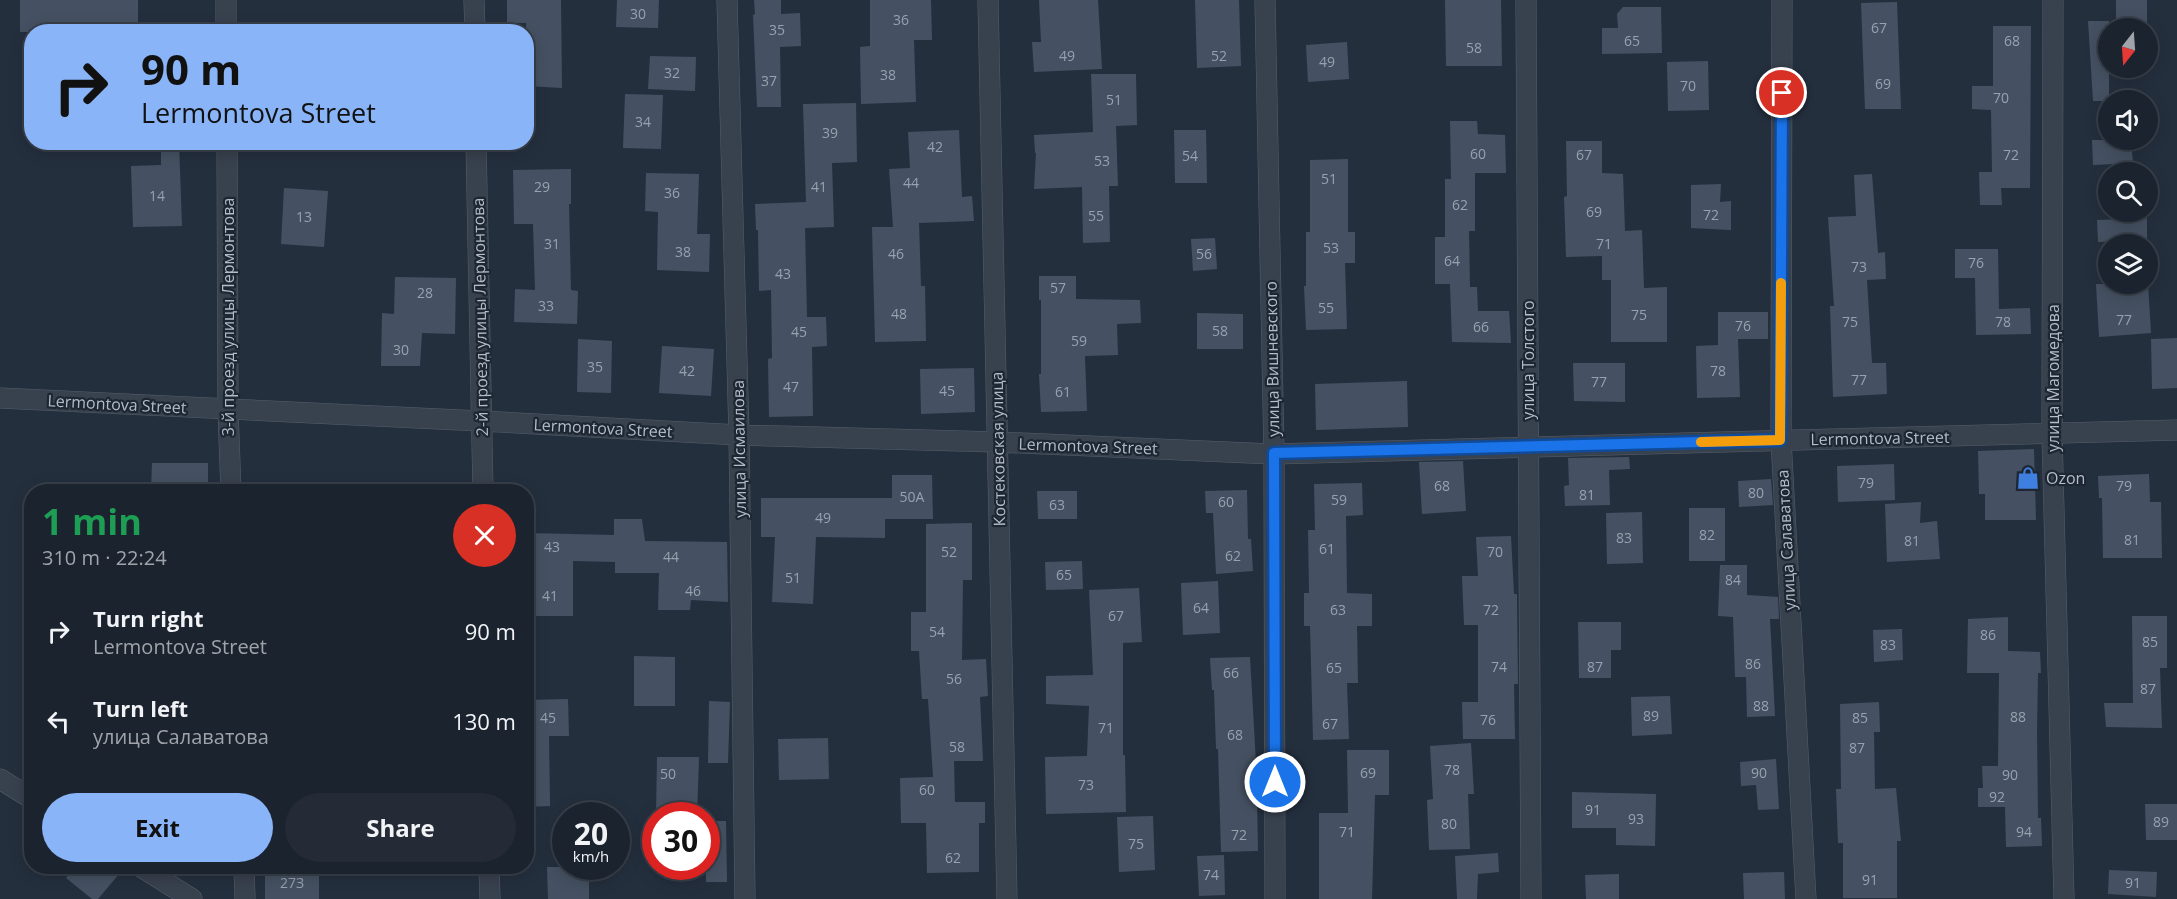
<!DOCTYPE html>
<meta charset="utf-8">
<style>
:root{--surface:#1b232e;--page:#242b36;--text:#f1f3f6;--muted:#a0a4aa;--line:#39404a;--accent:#8ab4f8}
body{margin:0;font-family:"Open Sans",sans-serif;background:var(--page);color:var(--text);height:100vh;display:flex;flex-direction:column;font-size:22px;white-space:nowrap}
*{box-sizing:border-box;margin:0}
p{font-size:20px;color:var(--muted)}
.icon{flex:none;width:33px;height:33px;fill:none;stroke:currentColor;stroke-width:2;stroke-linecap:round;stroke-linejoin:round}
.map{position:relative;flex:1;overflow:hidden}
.drawer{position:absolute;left:24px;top:484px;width:510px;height:390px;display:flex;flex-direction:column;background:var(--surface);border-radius:24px;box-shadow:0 3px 15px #0003,0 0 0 2px var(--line)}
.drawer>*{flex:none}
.guide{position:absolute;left:24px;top:24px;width:510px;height:126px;border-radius:24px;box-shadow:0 3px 15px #0003,0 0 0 2px var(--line);background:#8ab4f8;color:#111;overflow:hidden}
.needle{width:39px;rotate:197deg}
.controls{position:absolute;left:2098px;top:18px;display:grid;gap:12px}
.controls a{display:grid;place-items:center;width:60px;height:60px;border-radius:50%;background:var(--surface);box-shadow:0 3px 15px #0003,0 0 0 2px var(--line);font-size:30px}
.speed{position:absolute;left:552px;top:802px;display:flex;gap:12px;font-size:30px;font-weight:700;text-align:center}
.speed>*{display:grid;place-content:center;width:78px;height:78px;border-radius:50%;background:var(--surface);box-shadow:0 3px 15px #0003,0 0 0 2px var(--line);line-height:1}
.speed small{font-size:15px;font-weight:400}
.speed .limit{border:9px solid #d22;background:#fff;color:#111}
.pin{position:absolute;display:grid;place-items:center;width:51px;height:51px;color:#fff;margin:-26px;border:3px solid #fff;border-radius:50%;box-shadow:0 2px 6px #0007}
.me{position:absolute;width:66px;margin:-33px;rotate:0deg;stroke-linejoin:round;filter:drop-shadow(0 0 4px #0008)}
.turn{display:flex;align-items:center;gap:21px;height:126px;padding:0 18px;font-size:27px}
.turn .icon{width:78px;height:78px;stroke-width:2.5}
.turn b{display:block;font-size:42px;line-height:51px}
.round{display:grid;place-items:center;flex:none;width:63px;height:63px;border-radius:32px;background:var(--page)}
.headline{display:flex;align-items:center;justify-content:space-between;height:102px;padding:0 18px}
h1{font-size:36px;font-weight:700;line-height:45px;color:#1e9e55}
.primary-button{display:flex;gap:12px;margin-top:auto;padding:12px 18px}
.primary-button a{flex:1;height:69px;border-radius:36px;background:var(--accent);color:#111;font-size:24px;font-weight:700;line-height:69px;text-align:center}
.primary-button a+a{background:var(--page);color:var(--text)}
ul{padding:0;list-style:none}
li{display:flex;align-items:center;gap:18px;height:90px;padding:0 18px}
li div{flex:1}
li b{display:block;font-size:22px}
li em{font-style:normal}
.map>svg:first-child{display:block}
.building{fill:#455162}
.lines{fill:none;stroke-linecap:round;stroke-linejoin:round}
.street-casing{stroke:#565f6c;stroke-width:21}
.street{stroke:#38414e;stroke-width:20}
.route-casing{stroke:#114b97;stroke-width:15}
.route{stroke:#1a73e8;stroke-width:10}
.slow{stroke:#f59e0b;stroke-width:10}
.labels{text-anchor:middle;stroke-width:4.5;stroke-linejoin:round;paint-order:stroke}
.number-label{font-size:14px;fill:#98a1af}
.street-label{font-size:16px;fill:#b4bcc9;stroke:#1d2633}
.poi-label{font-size:16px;fill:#b4bcc9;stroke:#1d2633;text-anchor:start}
</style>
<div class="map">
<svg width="2177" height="899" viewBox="0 0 2177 899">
<rect width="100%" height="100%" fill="#242f3e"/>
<path class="building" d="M20,0H138V32H20Z
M507,0H561L562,88L526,86V23H507Z
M617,0H659L658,28L616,27Z
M754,0H781V14L800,13L801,46L780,47L781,107H757L753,15L755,14Z
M870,0H931L932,40H914L916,102L861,104L860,47L870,46Z
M1039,0H1098L1102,69L1034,72L1032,42H1041Z
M1195,0H1239L1241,66L1197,68Z
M1445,0H1501L1502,66H1446Z
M2116,0H2147V28H2116Z
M1897,2L1901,109H1865L1861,3Z
M1623,7H1661L1662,53L1602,54V28H1618L1617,14Z
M2088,21H2109V101H2093Z
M1993,26H2031L2030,188H2001L2002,205H1980L1979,172H1992L1991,110L1972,109V86H1993Z
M1347,42L1349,79L1308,82L1306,45Z
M650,56L696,57L695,91L648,89Z
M1708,61L1709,110L1668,111L1667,62Z
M1091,74H1136L1137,125L1116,126L1118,186H1109L1110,242L1083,243L1082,187L1034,189L1036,153H1035L1034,135L1093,132Z
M625,94L663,95L661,149L623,148Z
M856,103L857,162L832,163L834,227L805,228L807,317H826L827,346L812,347L813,416L769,417L768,359L772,358L771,290L759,291L758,230H756L755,204L806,202L803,104Z
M1450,121H1477L1478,134L1505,135L1506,173H1475V231H1469L1470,287H1477L1478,311H1509L1511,343L1452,342L1450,284H1435V237H1445V179H1451Z
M959,130L962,197L972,196L974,221L919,223L921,286H925L926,341L875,342L872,227H893L889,169L910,168L908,132Z
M1174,130H1206L1207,183H1175Z
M2092,140H2131L2133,163L2093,165Z
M1566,141H1602V173L1623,174L1625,231L1642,230L1644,288L1667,287V342H1611V280H1602V256L1566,257L1564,197L1567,196Z
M161,142H179L182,226L133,227L131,166L161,165Z
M1348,159V232H1355V263H1345L1347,329L1306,330L1304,286H1306V232H1310V160Z
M571,169V204H569L571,290L578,291L577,324L514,322L515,289L535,290L533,224H514L513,170Z
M646,173L699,174L697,234H710L709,272L657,270L658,212L645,211Z
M1872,174L1878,253L1885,252L1886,279L1867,280L1872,363H1886L1887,394L1833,397L1830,306H1834L1828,217L1856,216L1854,175Z
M1721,184L1720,202L1731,201V230L1691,228V185Z
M284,188L328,191L324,247L281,244Z
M2147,218V240L2098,242L2097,220Z
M1215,238L1217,269L1193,271L1191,239Z
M1955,249H1998L1999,309L2030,308L2031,334L1976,335L1975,278H1955Z
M1039,276H1076V299L1140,300L1141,323L1117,324L1118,355L1085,356L1087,411L1041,412L1039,374H1041V300H1039Z
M395,277L456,278L455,334L422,333L420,366H381L382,313L394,314Z
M2096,284H2148L2151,333L2099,337Z
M1718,312H1768V339H1738L1740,397L1697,398L1696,346L1718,345Z
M1197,313L1243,314V349H1197Z
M2177,338V388L2152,389L2151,339Z
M578,339L612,341L611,393L577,392Z
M662,346L714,349L711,396L659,393Z
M1573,363H1625V402L1574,401Z
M974,368L975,412L921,414L920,369Z
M1407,381L1408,427L1316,430L1315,384Z
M2034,449L2036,520H1985V494H1979L1978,451Z
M1629,457L1630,469L1609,470L1610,505L1565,506L1564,486L1569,485L1568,458Z
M1463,461L1466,511L1422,514L1419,462Z
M152,463H208V492H151Z
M1894,464L1895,500L1838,502L1837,466Z
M2149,474L2150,502H2161L2162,558H2103L2102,498H2099L2098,476Z
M892,475H932L933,519H885V538L816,537L813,604L772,602L775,537H761V498H892Z
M1771,479L1773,505L1739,507L1738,481Z
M1362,483L1363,515L1346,516L1347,593L1372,594V626H1357L1358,683H1347L1349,739L1313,740L1310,626H1304V593H1309L1308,530H1315L1314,484Z
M1247,490L1248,539H1251L1253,571L1216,574L1213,513H1206L1205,491Z
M1037,491H1077V519H1038Z
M1921,502L1920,523L1937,521L1940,559L1887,562L1885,504Z
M1689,508H1725V561H1689Z
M1642,512L1643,563L1607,564L1606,513Z
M614,519H642L645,541L727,542L728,602L691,600L690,610H658L659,573H615V562L573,561V616H526V533L614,535Z
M972,523V580H963L962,660L986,659L988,696L980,697L983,761H954L955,802H985V823H979V872L927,873L926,823H901L900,778L933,777L928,699H922L919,651H911V612H926V524Z
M1511,536L1514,594H1517V600L1518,684H1514L1515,739H1463L1462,702H1478V625H1464L1462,576H1478L1476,537Z
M1082,561L1083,589L1046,590L1045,562Z
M1720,565H1747V595L1778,597L1779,619H1770L1775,716L1747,717L1746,677H1735L1733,617L1718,616Z
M1218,581L1220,633L1183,635L1181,583Z
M1139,588L1142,642L1123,643V755H1125L1126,812L1046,814L1045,757L1087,756L1089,706L1046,704V676L1093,675L1089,590Z
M2132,616H2167V668H2160L2162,728L2106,727L2104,703H2133Z
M2008,617V651L2040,652L2041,673H2038L2037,731L2038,818H2041L2042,846L2006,847L2005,807H1978V788H1983L1982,766H1998L1999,673H1967L1968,619Z
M1578,622H1621V650H1611V678H1579Z
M1902,629L1903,660L1874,662L1873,630Z
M634,656L675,657V706H634Z
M1250,657L1258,798H1257L1258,851L1221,852L1218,749H1216L1214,690H1212L1210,658Z
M1670,696L1672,734L1632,736L1631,697Z
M568,699L569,736H549L550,806L526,807V700Z
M709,701L730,702L728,763H708Z
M1879,702L1880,732H1874L1875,789L1896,788L1901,841H1897V898H1843V843H1838L1836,789H1841L1840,704Z
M828,738L829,779L779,780L778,739Z
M1471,743L1474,794H1468L1470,849L1429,850L1427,800L1433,799L1430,746Z
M1347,750H1389V795H1375L1372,899H1319V813H1348Z
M657,757H699L697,816H656Z
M1776,759L1779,809L1758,810L1756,785L1741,786L1740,762Z
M1572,792L1656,794L1655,846L1616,845V828H1572Z
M2145,804H2177V840H2146Z
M1153,816L1155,870L1119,872L1117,817Z
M706,821H726L727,882H706Z
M1498,853L1499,872L1478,874L1477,899H1457L1455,856Z
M1224,855L1225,895L1199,896L1197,856Z
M75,867H125L98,899H92L66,878Z
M547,867H589V899H548Z
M265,868H319V899H265Z
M2109,870L2157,872L2156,897L2108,894Z
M1784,872L1785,899H1744L1743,873Z
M1619,874V899H1586L1585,875Z"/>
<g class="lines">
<g class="street-casing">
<path id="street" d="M226,0V32
M474,0L475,32
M727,0L739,435L745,899
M988,0L1007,899
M1265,0L1274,454L1275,899
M1526,0L1531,899
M1782,0L1781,440L1806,899
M2053,0L2052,434L2064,899
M227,142L228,410L231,492
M476,142L483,492
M0,398L481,421L739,435L997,442L1274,454L2177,430
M0,779L32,799
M141,867L192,899
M244,867L245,899
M489,867L490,899"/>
</g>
<use href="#street" class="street"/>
</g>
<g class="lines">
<g class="route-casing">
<path id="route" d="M1275,782L1274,453L1780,440L1782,93"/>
</g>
<use href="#route" class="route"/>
<path class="slow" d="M1701,442L1780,440L1781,283"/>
</g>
<defs>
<g id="shop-bare" transform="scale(1.8)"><path d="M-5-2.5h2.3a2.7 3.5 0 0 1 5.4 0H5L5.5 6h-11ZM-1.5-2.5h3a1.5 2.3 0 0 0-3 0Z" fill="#3f7fe0" stroke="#1d2633" stroke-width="2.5" paint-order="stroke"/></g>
</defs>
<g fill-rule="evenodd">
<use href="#shop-bare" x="2028" y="478"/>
</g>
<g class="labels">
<g class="number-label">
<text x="638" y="19">30</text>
<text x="901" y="25">36</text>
<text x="1879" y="33">67</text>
<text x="777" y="35">35</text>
<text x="1632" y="46">65</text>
<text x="2012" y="46">68</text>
<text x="1474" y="53">58</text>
<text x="1067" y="61">49</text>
<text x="1219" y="61">52</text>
<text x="1327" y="67">49</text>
<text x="672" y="78">32</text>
<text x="888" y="80">38</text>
<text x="769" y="86">37</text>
<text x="1883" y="89">69</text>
<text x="1688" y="91">70</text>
<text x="2001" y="103">70</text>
<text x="1114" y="105">51</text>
<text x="643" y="127">34</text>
<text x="830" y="138">39</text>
<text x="935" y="152">42</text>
<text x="1478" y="159">60</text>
<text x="1584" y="160">67</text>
<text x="2011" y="160">72</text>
<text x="1190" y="161">54</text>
<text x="1102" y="166">53</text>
<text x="1329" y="184">51</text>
<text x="911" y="188">44</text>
<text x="542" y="192">29</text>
<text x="819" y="192">41</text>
<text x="672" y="198">36</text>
<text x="157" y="201">14</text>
<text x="1460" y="210">62</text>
<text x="1594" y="217">69</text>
<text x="1711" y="220">72</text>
<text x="1096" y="221">55</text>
<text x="304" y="222">13</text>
<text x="552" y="249">31</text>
<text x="1604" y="249">71</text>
<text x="1331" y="253">53</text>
<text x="683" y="257">38</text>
<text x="896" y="259">46</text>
<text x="1204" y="259">56</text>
<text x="1452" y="266">64</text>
<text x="1976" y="268">76</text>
<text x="1859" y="272">73</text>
<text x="783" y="279">43</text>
<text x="1058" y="293">57</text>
<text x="425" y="298">28</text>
<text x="546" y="311">33</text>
<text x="1326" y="313">55</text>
<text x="899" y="319">48</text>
<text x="1639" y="320">75</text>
<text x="2124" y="325">77</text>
<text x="1850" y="327">75</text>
<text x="2003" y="327">78</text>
<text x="1743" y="331">76</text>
<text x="1481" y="332">66</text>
<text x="1220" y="336">58</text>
<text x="799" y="337">45</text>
<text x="1079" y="346">59</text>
<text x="401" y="355">30</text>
<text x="595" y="372">35</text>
<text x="687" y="376">42</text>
<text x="1718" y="376">78</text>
<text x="1859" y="385">77</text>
<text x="1599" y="387">77</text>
<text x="791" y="392">47</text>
<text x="947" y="396">45</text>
<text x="1063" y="397">61</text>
<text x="1866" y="488">79</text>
<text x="1442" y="491">68</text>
<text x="2124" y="491">79</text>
<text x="1756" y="498">80</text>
<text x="1587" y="500">81</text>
<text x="912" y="502">50А</text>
<text x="1339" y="505">59</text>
<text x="1226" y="507">60</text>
<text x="1057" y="510">63</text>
<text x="823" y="523">49</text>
<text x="1707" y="540">82</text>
<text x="1624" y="543">83</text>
<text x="2132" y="545">81</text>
<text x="1912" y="546">81</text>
<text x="552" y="552">43</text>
<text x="1327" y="554">61</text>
<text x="949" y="557">52</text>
<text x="1495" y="557">70</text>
<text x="1233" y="561">62</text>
<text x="671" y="562">44</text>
<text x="1064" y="580">65</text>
<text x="793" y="583">51</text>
<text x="1733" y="585">84</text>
<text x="693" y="596">46</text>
<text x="550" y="601">41</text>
<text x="1201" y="613">64</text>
<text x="1338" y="615">63</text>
<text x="1491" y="615">72</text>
<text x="1116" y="621">67</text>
<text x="937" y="637">54</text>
<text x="1988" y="640">86</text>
<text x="2150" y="647">85</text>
<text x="1888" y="650">83</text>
<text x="1753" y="669">86</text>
<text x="1499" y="672">74</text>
<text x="1595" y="672">87</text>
<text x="1334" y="673">65</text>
<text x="1231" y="678">66</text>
<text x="954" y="684">56</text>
<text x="2148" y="694">87</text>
<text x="1761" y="711">88</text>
<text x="1651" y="721">89</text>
<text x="2018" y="722">88</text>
<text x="548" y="723">45</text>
<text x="1860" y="723">85</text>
<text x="1488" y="725">76</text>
<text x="1330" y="729">67</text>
<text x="1106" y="733">71</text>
<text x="1235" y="740">68</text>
<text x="957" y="752">58</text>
<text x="1857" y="753">87</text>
<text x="1452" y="775">78</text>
<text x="1368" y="778">69</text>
<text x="1759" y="778">90</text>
<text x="668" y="779">50</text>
<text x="2010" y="780">90</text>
<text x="1086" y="790">73</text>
<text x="927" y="795">60</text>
<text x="1997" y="802">92</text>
<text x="1593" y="815">91</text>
<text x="1636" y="824">93</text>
<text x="2161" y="827">89</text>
<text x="1449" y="829">80</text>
<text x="1347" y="837">71</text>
<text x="2024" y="837">94</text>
<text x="1239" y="840">72</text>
<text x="1136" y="849">75</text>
<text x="953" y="863">62</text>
<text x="1211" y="880">74</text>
<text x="1870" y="885">91</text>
<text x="292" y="888">27З</text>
<text x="2133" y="888">91</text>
</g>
<g class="street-label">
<text transform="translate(228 317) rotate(-90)" y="6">3-й проезд улицы Лермонтова</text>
<text transform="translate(480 317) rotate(-91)" y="6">2-й проезд улицы Лермонтова</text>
<text transform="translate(1272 359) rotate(-91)" y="6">улица Вишневского</text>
<text transform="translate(1528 360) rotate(-90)" y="6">улица Толстого</text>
<text transform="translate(2053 378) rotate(-90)" y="6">улица Магомедова</text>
<text transform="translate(117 404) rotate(3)" y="6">Lermontova Street</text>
<text transform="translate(603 428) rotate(3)" y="6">Lermontova Street</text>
<text transform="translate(1880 438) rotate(-1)" y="6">Lermontova Street</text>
<text transform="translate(1088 446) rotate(2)" y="6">Lermontova Street</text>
<text transform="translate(739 449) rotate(-91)" y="6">улица Исмаилова</text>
<text transform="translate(998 449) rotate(-91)" y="6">Костековская улица</text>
<text transform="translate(1786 540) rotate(-93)" y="6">улица Салаватова</text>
</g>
<g class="poi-label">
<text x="2046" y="484">Ozon</text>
</g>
</g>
</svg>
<div class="controls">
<a><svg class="needle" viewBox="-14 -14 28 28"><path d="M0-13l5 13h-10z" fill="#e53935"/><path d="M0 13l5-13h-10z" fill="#a0a4aa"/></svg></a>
<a><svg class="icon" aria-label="sound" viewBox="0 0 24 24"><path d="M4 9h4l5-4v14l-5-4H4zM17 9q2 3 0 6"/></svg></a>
<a><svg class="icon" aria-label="search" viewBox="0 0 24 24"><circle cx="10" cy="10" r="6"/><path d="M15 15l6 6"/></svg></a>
<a><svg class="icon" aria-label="layers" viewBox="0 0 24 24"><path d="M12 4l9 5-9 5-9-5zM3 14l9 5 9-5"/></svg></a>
</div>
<div class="speed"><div>20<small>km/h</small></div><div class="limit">30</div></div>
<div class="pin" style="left:1782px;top:93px;background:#d93025"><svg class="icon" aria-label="arrive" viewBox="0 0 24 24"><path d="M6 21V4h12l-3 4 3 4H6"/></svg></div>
<svg class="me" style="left:1275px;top:782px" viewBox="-20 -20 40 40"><circle r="17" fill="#1a73e8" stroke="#fff" stroke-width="3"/><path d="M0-11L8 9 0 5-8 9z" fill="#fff"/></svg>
<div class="guide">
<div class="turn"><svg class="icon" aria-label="right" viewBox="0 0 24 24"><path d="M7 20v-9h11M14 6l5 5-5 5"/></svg><div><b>90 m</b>Lermontova Street</div></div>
</div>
<section class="drawer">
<div class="headline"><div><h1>1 min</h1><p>310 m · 22:24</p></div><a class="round" style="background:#d93025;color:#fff"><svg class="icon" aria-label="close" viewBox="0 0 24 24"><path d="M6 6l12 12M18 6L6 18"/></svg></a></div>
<ul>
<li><svg class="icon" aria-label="right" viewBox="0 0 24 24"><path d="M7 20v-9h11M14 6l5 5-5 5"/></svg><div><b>Turn right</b><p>Lermontova Street</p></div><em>90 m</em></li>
<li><svg class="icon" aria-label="left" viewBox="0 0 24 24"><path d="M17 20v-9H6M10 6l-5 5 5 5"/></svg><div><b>Turn left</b><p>улица Салаватова</p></div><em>130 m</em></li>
</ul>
<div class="primary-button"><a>Exit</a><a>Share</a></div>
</section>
</div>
